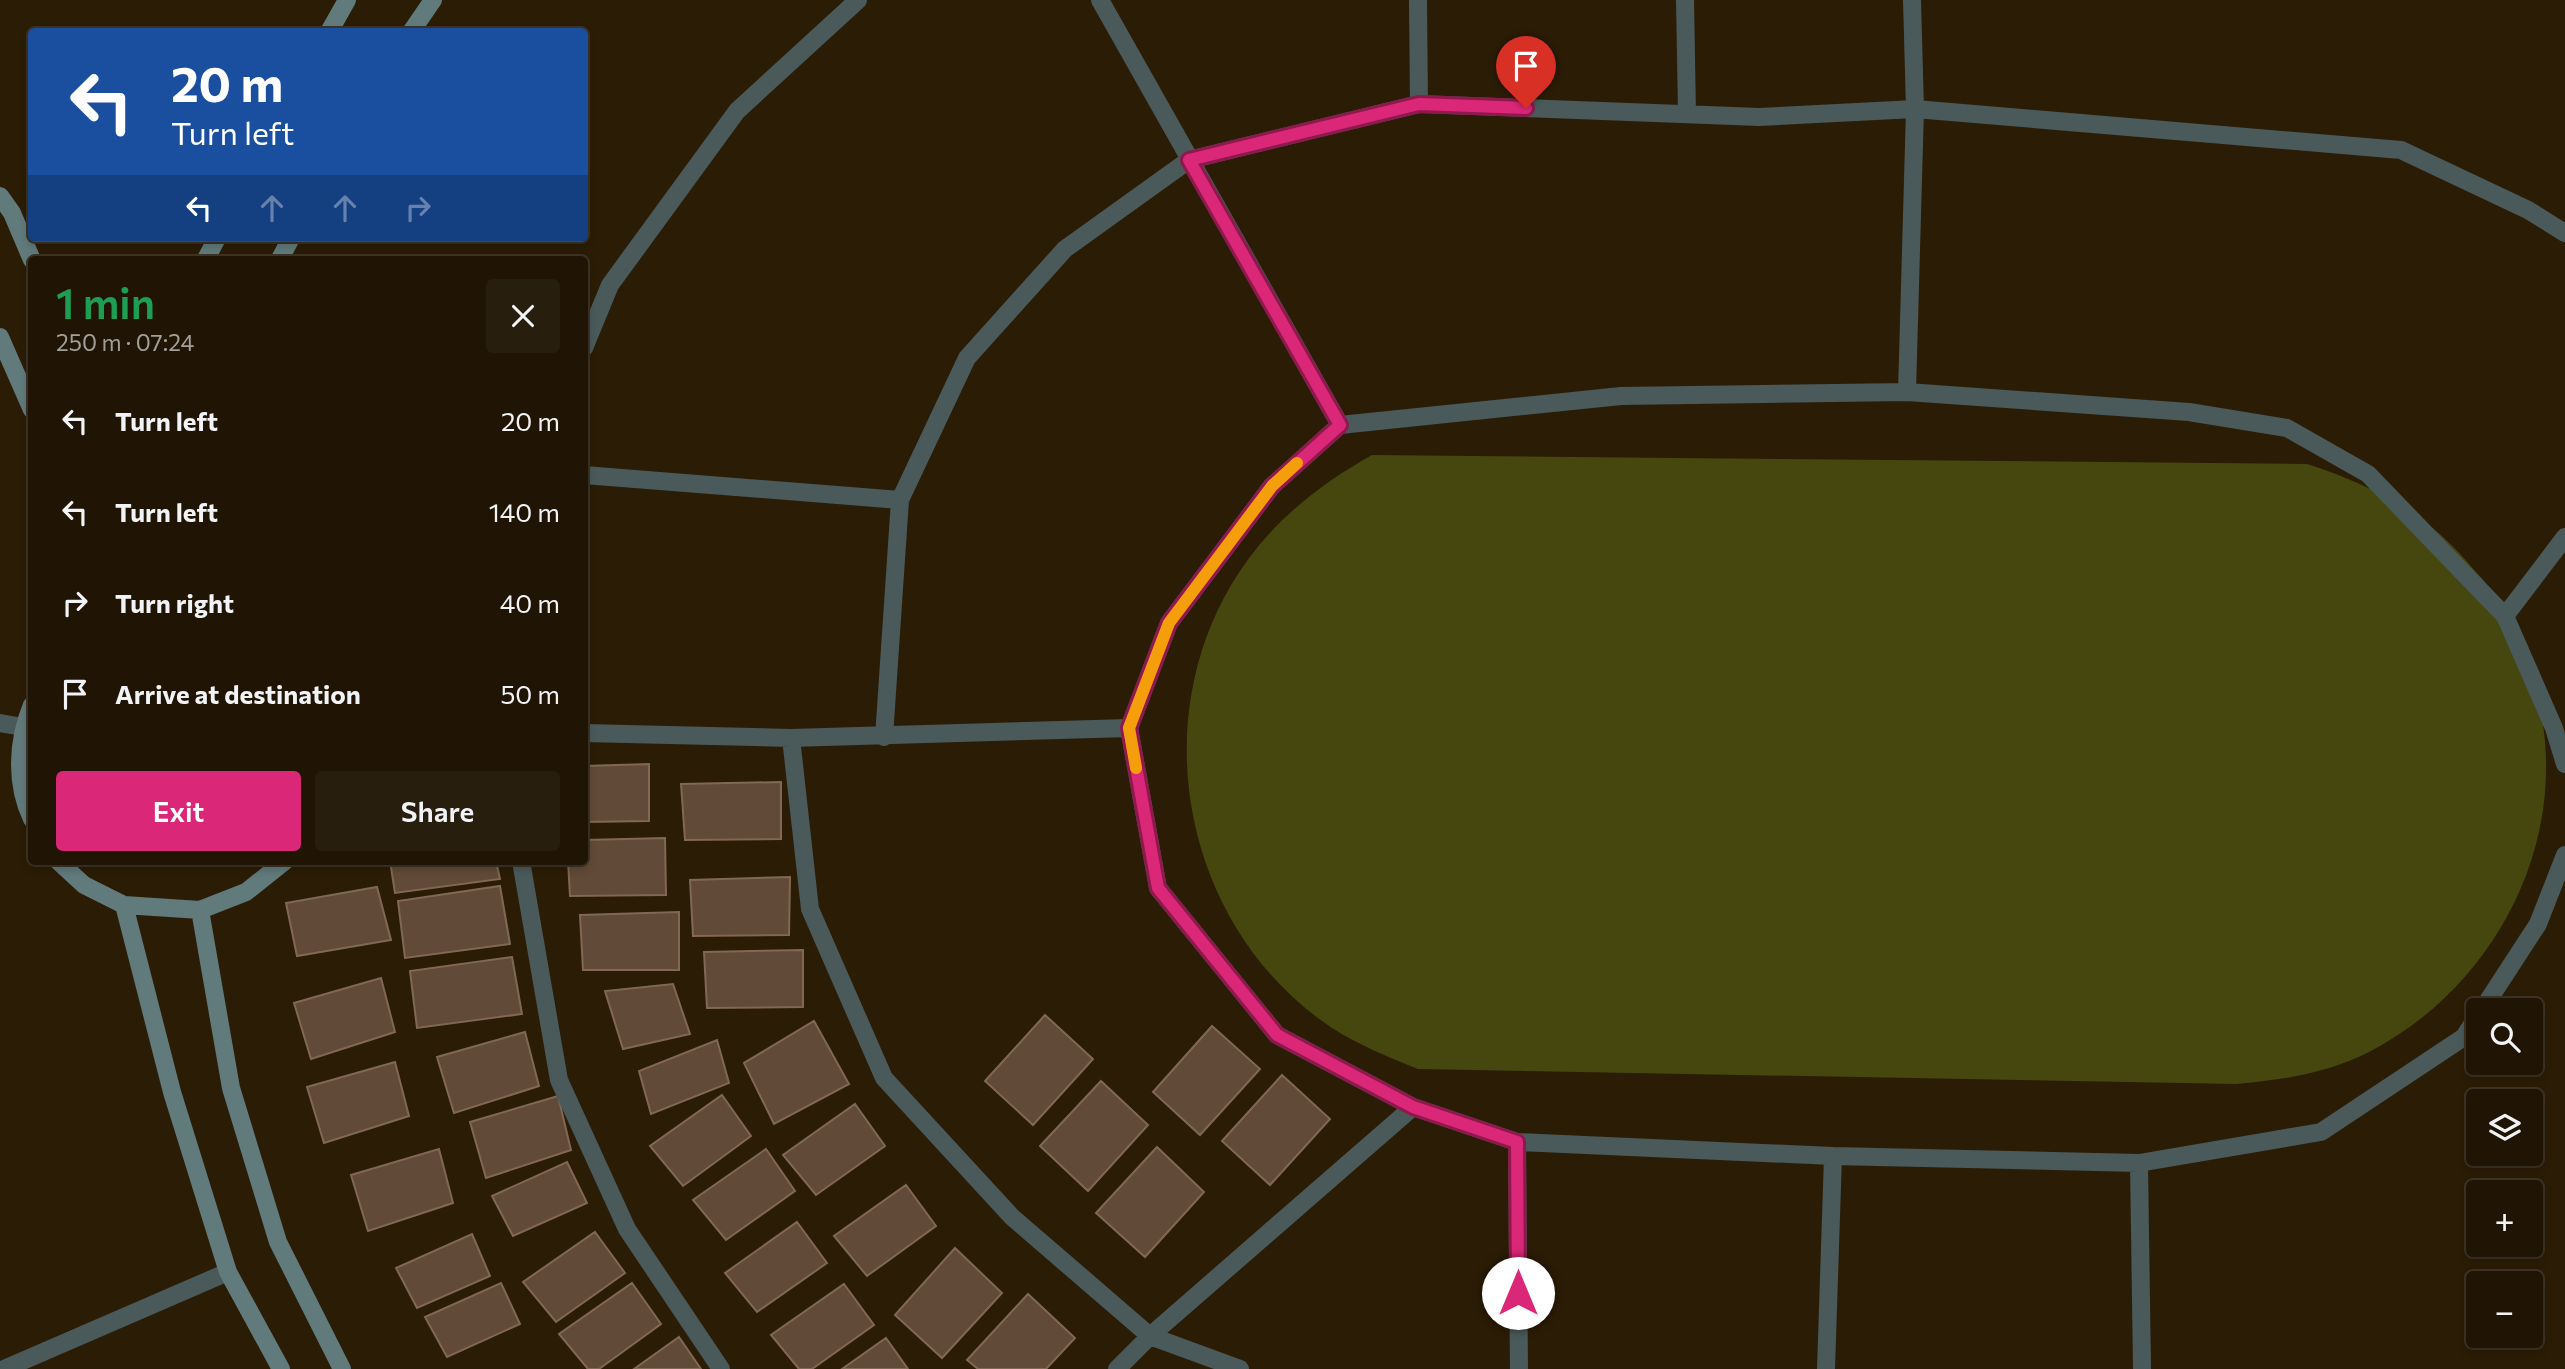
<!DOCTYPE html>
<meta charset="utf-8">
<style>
:root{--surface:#201504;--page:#281e0e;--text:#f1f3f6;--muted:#a29f9a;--line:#3d3426;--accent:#db2777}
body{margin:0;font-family:Commissioner,sans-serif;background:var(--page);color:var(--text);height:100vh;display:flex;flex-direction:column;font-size:26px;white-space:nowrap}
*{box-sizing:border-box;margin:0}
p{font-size:23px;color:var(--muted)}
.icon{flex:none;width:38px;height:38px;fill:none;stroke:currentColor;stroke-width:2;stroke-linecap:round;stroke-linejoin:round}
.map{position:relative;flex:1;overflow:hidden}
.details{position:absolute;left:28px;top:256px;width:560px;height:609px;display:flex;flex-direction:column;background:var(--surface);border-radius:7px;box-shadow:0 4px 10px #0003,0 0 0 2px var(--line)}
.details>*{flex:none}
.banner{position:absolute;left:28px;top:28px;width:560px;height:214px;border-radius:7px;box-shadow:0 4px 10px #0003,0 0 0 2px var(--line);background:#1a4fa0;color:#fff;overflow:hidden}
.controls{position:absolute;left:2466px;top:998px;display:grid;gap:14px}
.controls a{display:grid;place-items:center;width:77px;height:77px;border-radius:7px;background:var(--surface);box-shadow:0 4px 10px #0003,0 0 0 2px var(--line);font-size:35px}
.pin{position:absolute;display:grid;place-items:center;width:60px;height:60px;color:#fff;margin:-72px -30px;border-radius:50% 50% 50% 0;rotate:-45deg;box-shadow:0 0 7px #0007}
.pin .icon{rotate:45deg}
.me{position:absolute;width:77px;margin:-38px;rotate:0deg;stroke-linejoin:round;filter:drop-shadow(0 0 5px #0008)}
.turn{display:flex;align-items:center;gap:24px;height:147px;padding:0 28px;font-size:32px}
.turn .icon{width:91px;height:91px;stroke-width:2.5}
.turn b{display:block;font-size:49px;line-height:60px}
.lanes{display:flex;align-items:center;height:66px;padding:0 28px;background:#0003;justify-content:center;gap:35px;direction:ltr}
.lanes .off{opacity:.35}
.round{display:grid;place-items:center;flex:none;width:74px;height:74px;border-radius:7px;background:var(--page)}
.head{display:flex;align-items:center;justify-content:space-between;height:119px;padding:0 28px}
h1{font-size:42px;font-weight:600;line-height:52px;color:#1e9e55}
.primary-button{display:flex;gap:14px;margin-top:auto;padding:14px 28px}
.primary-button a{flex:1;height:80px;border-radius:7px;background:var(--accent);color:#fff;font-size:28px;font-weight:600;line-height:80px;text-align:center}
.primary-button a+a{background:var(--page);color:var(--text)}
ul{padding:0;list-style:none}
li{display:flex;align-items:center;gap:21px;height:91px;padding:0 28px}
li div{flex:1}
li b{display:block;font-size:26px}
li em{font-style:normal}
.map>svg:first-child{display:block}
.green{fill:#45470e}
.building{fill:#614a37;stroke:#806854;stroke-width:2}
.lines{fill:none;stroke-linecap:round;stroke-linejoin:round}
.street{stroke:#4a595a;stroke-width:18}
.secondary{stroke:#617a7b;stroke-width:18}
.route-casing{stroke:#8e194d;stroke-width:18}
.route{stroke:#db2777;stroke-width:12}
.slow{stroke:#f59e0b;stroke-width:12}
</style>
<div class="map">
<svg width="2565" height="1369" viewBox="0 0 2565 1369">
<rect width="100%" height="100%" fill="#2b1c05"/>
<path class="green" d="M1372,455L2307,464C2373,485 2430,515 2474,570C2480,576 2486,583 2491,590C2502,609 2508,634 2517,654C2525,674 2538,697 2542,718C2565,854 2489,990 2369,1052C2328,1073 2282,1080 2236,1084L1418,1069C1388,1057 1359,1045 1332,1028C1170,920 1136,681 1268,535C1298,502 1333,477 1372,455Z"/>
<path class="building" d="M649,764V821L584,822V766Z
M781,782V839L685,840L681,784Z
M665,838L666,895L570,896L568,861H584V840Z
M390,861H496L500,879L395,893Z
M790,877L789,935L693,936L690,880Z
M500,886L510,944L405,958L398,901Z
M377,887L391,940L297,956L286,903Z
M679,912V970H583L580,915Z
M803,950V1007L707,1008L704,952Z
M512,957L522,1014L417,1028L410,971Z
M381,978L395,1032L311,1059L294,1003Z
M673,984L690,1034L623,1049L605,991Z
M1045,1015L1093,1059L1033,1125L985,1081Z
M814,1021L849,1084L774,1124L744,1063Z
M1212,1026L1260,1069L1200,1135L1153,1092Z
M525,1032L539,1086L454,1113L437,1057Z
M717,1040L729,1083L651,1114L639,1071Z
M395,1062L409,1116L324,1143L307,1087Z
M1282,1075L1330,1119L1270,1185L1222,1141Z
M1101,1081L1148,1125L1088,1191L1040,1146Z
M722,1095L751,1136L683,1186L650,1146Z
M558,1096L571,1150L486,1178L470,1122Z
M855,1104L885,1146L816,1195L783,1155Z
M1157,1147L1204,1192L1145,1257L1096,1213Z
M439,1149L453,1203L368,1231L351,1175Z
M766,1149L795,1191L726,1240L693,1200Z
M567,1162L587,1203L513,1236L492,1196Z
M906,1185L936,1226L867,1276L834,1236Z
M797,1222L827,1263L757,1312L725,1273Z
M595,1232L625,1273L556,1322L523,1282Z
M472,1234L490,1276L417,1308L396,1268Z
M955,1248L1002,1293L942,1358L895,1315Z
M501,1283L520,1324L447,1357L425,1317Z
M632,1283L661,1324L599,1369H588L559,1334Z
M844,1284L874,1325L812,1369H799L771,1335Z
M1028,1294L1075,1338L1046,1369H978L967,1360Z
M679,1337L701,1369H634Z
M886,1338L908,1369H842Z"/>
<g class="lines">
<path class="street" d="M1100,0L1340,425
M1418,0L1419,104
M1685,0L1687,114
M584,348L610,285L737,111L858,0
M1907,392L1915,109L1912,0
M584,475L900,500
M2505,616L2565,537
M0,723L23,727
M584,733L791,738L1129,728
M884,737L900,500L967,358L1065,249L1189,160L1419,104L1759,117L1915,109L2401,150L2528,210L2565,233
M791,738L810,909L884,1078L1012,1217L1150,1336L1240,1369
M521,861L559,1080L627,1229L721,1369
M2482,1010L2538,924L2565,855
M2478,1015L2464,1037L2321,1132L2139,1163L1833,1156L1517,1142L1413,1107L1277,1035L1158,888L1129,728L1169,623L1272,486L1340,425L1621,396L1907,392L2189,412L2287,428L2368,474L2505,616L2554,728L2565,764
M1517,1142L1519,1369
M2139,1163L2142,1369
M4,1369L228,1272
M1117,1369L1150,1336L1413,1107
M1826,1369L1833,1156"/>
<path class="secondary" d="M329,32L347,0
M411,32L433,0
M0,196L12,213L32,260
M206,259L217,238
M280,259L291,238
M0,337L32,410
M32,705C17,741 15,784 32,819
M58,861L84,885L124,905L200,910L246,892L285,861
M124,905L172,1092L228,1272L281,1369
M200,910L231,1088L278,1242L342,1369"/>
</g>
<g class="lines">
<g class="route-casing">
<path id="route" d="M1518,1293L1517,1142L1413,1107L1277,1035L1158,888L1129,728L1169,623L1272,486L1340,425L1189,160L1419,104L1526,108"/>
</g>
<use href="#route" class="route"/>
<path class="slow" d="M1136,768L1129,728L1169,623L1272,486L1297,463"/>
</g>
</svg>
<div class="controls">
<a><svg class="icon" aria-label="search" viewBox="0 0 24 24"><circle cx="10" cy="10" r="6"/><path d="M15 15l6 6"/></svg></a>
<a><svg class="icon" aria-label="layers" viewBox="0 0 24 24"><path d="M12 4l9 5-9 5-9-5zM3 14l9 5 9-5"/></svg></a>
<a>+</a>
<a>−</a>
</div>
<div class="pin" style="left:1526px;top:108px;background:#d93025"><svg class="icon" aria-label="arrive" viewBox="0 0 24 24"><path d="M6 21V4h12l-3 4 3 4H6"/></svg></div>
<svg class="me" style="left:1518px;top:1293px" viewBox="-20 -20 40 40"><circle r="19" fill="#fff"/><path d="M0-13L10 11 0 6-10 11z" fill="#db2777"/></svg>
<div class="banner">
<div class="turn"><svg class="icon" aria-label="left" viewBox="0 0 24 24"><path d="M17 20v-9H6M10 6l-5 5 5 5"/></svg><div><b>20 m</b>Turn left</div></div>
<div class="lanes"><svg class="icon" aria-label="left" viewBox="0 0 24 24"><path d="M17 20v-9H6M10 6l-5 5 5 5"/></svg><svg class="icon off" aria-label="ahead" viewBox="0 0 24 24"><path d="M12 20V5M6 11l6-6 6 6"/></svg><svg class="icon off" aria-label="ahead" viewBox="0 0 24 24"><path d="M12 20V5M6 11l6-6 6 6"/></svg><svg class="icon off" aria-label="right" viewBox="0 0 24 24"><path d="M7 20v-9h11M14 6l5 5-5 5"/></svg></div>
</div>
<section class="details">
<div class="head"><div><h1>1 min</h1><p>250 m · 07:24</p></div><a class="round"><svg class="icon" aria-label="close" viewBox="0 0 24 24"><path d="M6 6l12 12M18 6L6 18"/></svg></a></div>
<ul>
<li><svg class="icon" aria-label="left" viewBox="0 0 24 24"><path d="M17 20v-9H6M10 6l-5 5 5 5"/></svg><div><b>Turn left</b></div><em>20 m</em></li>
<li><svg class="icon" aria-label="left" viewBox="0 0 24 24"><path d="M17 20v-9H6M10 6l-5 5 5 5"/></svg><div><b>Turn left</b></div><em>140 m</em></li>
<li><svg class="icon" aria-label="right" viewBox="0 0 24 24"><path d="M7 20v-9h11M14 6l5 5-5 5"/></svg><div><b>Turn right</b></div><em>40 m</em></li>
<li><svg class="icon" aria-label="arrive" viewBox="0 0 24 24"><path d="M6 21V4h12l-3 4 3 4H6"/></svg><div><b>Arrive at destination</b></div><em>50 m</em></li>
</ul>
<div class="primary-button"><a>Exit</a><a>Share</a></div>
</section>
</div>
